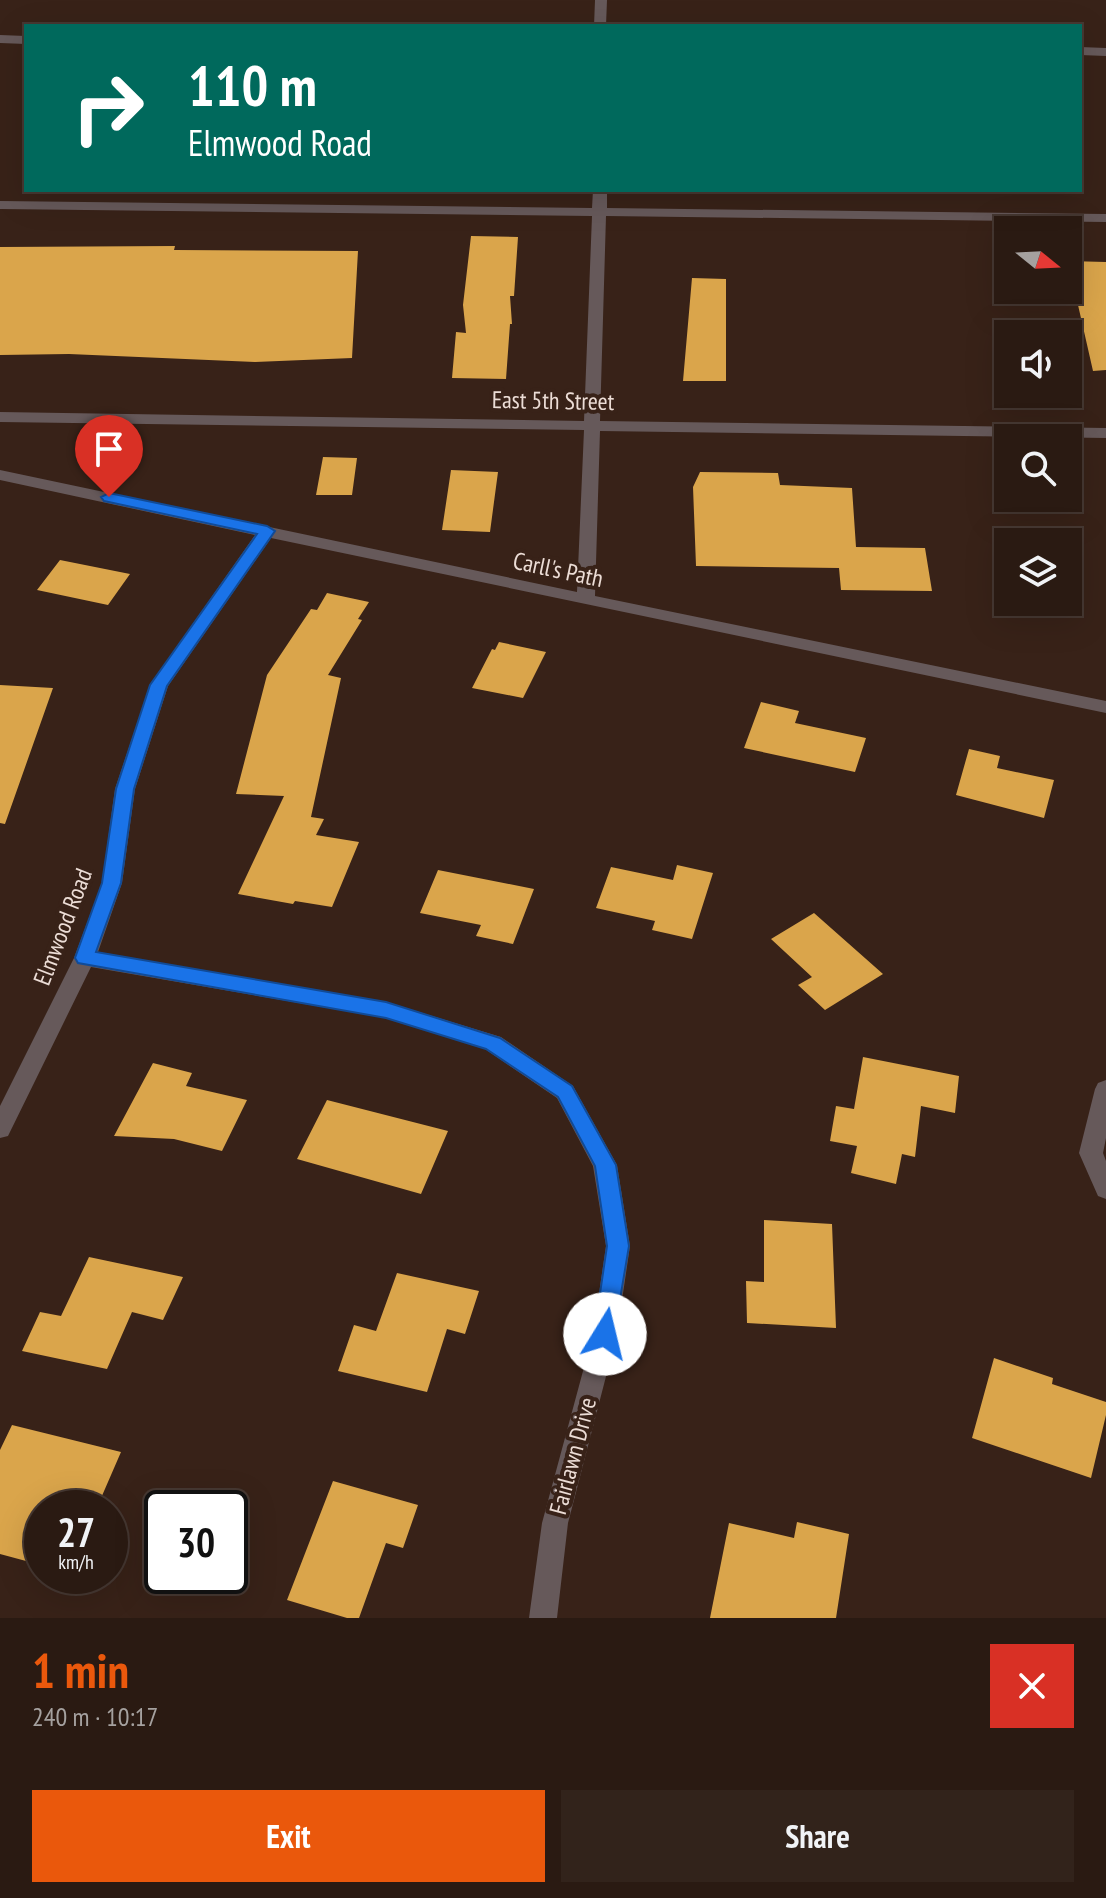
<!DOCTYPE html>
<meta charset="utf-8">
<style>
:root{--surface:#2a1a12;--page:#32231b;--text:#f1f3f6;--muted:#a5a19f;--line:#463832;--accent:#ea580c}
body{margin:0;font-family:"PT Sans Narrow",sans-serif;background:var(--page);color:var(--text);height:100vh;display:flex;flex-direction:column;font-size:30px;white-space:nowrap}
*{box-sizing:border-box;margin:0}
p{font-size:26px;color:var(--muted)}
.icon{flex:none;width:44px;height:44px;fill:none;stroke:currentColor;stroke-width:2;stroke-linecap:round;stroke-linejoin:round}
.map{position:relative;height:1618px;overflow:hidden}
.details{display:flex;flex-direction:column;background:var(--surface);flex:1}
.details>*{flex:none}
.banner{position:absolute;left:24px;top:24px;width:1058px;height:168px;border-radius:0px;box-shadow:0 8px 32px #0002,0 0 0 2px var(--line);background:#00695c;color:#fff;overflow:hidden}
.needle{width:52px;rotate:108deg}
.buttons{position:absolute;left:994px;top:216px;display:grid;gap:16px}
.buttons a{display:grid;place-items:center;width:88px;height:88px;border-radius:0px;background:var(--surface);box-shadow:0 8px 32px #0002,0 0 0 2px var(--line);font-size:40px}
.speed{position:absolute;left:24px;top:1490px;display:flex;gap:16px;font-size:40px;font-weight:700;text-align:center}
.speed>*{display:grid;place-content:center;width:104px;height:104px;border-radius:50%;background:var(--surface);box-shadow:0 8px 32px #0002,0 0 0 2px var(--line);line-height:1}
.speed small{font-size:20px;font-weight:400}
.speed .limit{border:4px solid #111;border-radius:12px;background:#fff;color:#111}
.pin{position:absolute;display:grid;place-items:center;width:68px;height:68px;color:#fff;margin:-82px -34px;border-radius:50% 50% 50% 0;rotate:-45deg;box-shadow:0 0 8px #0007}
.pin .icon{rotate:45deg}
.me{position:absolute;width:88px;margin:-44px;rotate:9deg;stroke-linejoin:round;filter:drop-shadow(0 0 6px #0008)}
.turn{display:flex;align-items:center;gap:28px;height:168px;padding:0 32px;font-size:36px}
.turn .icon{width:104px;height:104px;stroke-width:2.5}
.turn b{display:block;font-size:56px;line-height:68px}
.round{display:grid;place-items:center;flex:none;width:84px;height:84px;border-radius:0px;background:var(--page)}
.headline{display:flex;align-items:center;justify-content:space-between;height:136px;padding:0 32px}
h1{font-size:48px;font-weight:800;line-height:60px;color:var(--accent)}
.cta{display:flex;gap:16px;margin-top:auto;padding:16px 32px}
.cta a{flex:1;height:92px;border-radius:0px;background:var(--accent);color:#fff;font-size:32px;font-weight:800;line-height:92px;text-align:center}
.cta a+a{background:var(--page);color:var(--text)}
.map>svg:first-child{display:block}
.building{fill:#daa54b}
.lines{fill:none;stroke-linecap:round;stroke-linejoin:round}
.minor{fill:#66595a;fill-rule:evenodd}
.route{fill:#1a73e8;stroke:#114b97;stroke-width:2}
.labels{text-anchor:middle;stroke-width:8;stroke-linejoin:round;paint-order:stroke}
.street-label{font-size:24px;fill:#ecddd6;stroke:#382218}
</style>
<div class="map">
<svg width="1106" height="1618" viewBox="0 0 1106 1618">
<rect width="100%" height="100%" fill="#382218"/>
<path class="building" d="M471,236L518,237L514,296H510L512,324H510L506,379L452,378L456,332L466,333L463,305Z
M175,246L174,250L358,251L352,358L255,362L69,354L0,355V247Z
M1068,261L1106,262V370L1093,371Z
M692,278L726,279V381H683Z
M323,457L357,458L352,495H316Z
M451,470L498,472L490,532L442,530Z
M700,472L778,473L780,485L852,488L856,547L925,548L932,591L841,590L839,568L696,566L693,487Z
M60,560L130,574L108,605L37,590Z
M327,593L369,602L358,619L362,620L328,675L341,678L311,817L324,819L316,835L359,842L332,907L295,901L293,904L238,894L284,796L236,794L267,675L311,609L317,610Z
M499,642L546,652L523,698L472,688L492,649L495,650Z
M0,685L53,688L5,824L0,823Z
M761,702L799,711L795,723L866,738L855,772L744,748Z
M969,749L1000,756L997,768L1054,780L1044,818L956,795Z
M677,865L713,873L692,939L652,930L655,921L596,908L611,867L673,880Z
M438,870L534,889L513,944L476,936L481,925L420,913Z
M814,913L883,974L825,1010L798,985L812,977L771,939Z
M863,1057L959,1076L955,1113L921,1106L915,1157L902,1154L896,1184L851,1173L857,1146L830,1141L836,1106L854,1109Z
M153,1063L192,1073L186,1086L247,1100L222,1151L174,1139L114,1136Z
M327,1100L448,1131L421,1194L297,1159Z
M764,1220L832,1224L836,1328L747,1323L746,1281L764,1282Z
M89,1257L183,1277L163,1320L132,1312L107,1369L22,1351L40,1312L61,1316Z
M397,1273L479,1291L465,1334L447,1329L427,1392L338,1371L354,1325L376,1331Z
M994,1358L1053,1378L1052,1384L1106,1402V1415L1091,1478L972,1438Z
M12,1425L121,1452L98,1505L57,1495L51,1508H42V1527L26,1561L0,1554V1450Z
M333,1481L418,1505L403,1548L386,1543L359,1618H347L287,1600Z
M797,1522L849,1534L836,1618H710L729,1523L794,1538Z"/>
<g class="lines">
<path class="minor" d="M595,0H607L606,26H594Z
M0,35L26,36V44L0,43Z
M1080,47L1106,48V56L1080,55Z
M593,190H607V208L1106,214V222L606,216L600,421L1106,428V438L600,431L595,596L1106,701V713L271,538L168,686L135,789L122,883L98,952L386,1002L501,1037L573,1086L617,1165L630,1246L617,1334L568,1523L557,1618H529L542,1523L593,1334L606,1246L593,1166L557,1098L485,1049L386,1018L91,967L8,1136L0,1138V1106L74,958L102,883L115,789L150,685L255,535L0,480V470L577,592L584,430L0,422V412L584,421L592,216L0,209V201L592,208Z
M1106,1080V1138L1103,1153L1106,1161V1199L1098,1196L1079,1153L1095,1089L1098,1083Z"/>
</g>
<path class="route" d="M109,493L267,526L275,531L167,686L134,789L121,883L96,952L386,1002L500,1038L572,1086L616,1165L629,1246L613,1341L605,1344L597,1341L594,1334L607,1246L595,1166L558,1097L486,1049L386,1018L78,963L75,958L102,883L116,789L150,685L257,534L104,501L101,497Z"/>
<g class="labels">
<g class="street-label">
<text transform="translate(553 401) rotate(1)" y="8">East 5th Street</text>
<text transform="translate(558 570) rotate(12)" y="8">Carll's Path</text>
<text transform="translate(63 927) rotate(-69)" y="8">Elmwood Road</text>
<text transform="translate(573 1456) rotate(-75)" y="8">Fairlawn Drive</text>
</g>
</g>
</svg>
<div class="buttons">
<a><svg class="needle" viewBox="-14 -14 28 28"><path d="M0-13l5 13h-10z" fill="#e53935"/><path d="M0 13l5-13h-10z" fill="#a5a19f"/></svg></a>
<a><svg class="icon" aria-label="sound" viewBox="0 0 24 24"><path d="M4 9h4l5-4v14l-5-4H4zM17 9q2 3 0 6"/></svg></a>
<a><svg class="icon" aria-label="search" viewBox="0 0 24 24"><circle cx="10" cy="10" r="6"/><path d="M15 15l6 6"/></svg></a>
<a><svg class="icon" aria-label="layers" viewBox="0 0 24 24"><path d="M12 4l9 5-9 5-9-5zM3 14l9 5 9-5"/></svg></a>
</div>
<div class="speed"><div>27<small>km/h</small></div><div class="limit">30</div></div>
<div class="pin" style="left:109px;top:497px;background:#d93025"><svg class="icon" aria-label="arrive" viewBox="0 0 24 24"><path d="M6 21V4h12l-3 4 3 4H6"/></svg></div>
<svg class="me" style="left:605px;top:1334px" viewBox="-20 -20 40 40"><circle r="19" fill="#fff"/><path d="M0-13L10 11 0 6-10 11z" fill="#1a73e8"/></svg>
<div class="banner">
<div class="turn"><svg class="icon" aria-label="right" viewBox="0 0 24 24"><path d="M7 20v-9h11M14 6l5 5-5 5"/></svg><div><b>110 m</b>Elmwood Road</div></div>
</div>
</div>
<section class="details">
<div class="headline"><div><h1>1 min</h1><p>240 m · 10:17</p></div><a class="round" style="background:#d93025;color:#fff"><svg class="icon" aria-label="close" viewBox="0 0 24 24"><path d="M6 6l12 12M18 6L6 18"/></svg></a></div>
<div class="cta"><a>Exit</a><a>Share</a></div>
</section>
